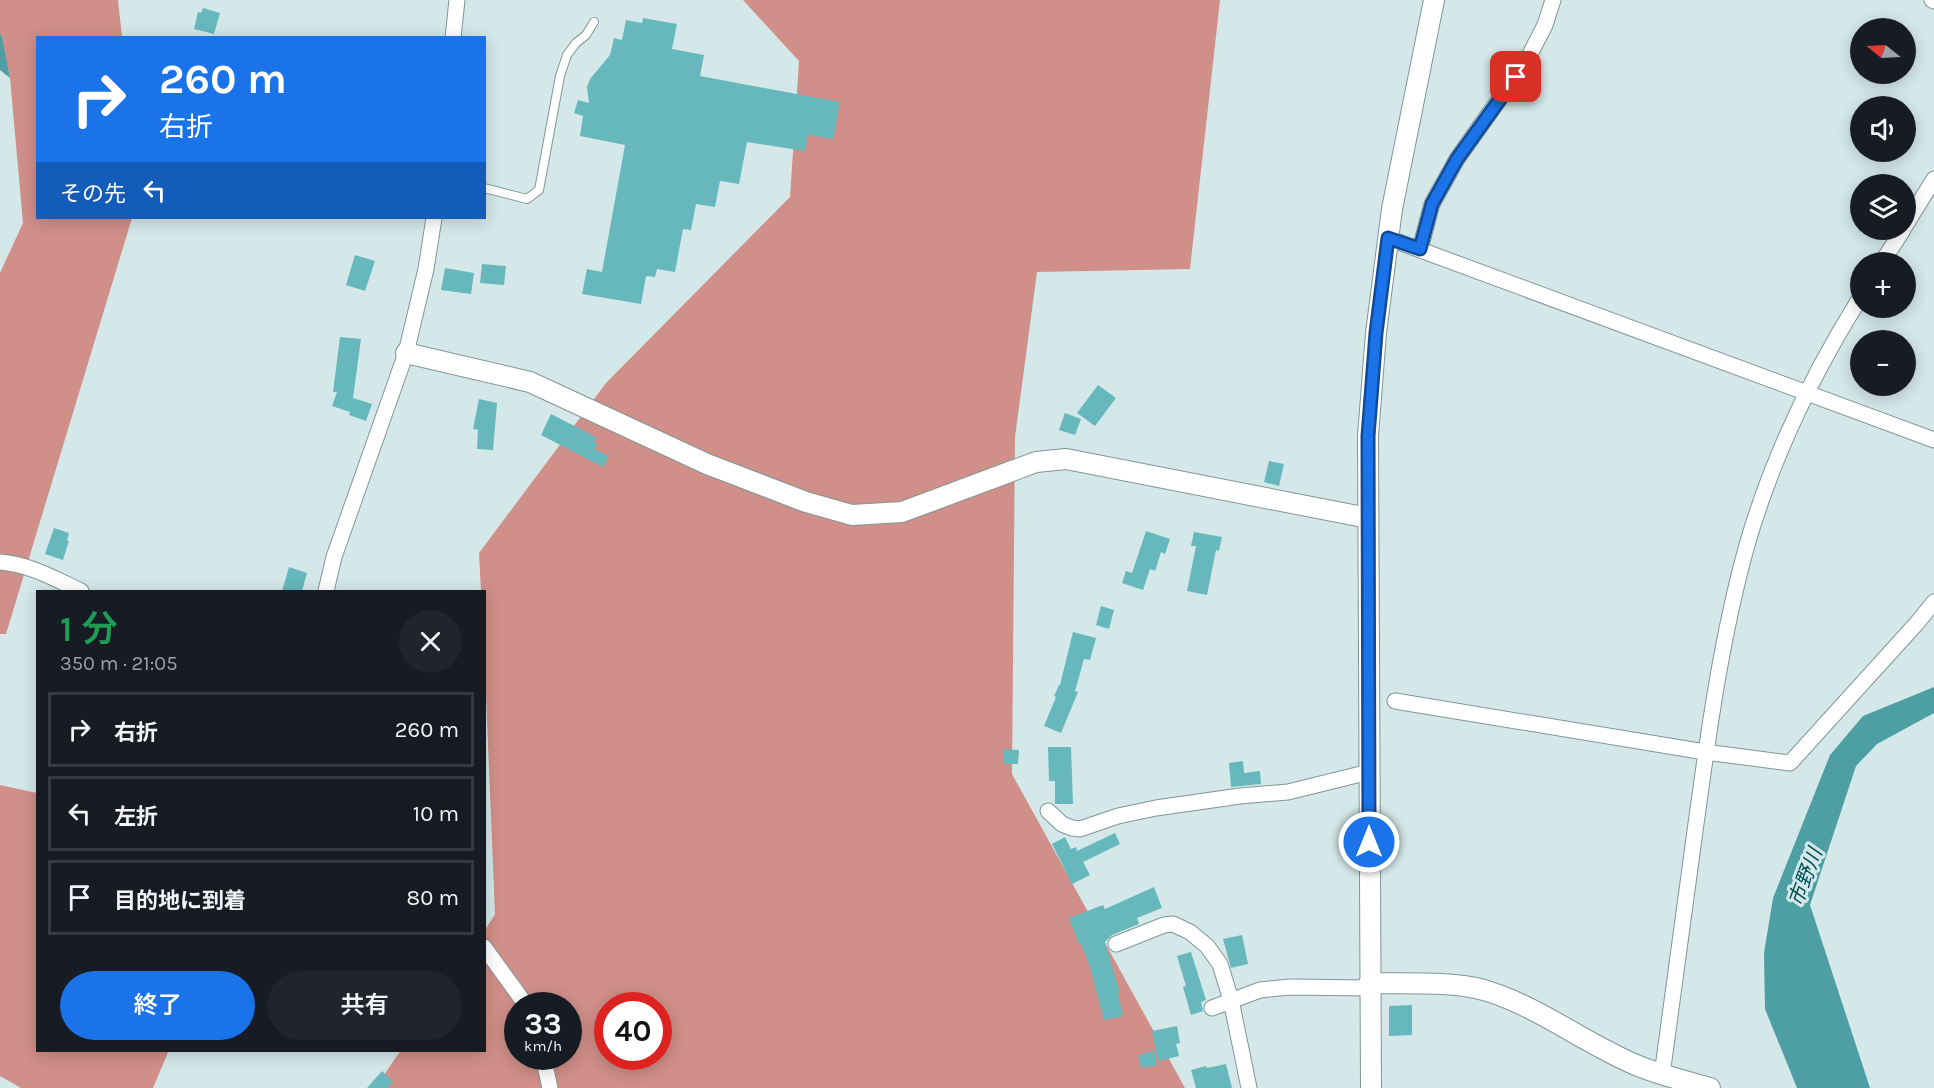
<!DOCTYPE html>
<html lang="ja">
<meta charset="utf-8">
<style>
:root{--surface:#171b24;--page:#20242c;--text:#f1f3f6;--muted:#9ea1a6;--line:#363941;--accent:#1a73e8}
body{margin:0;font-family:Karla,"Noto Sans JP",sans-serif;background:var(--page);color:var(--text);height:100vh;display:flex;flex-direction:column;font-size:22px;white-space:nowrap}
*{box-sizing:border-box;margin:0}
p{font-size:20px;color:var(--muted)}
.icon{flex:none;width:33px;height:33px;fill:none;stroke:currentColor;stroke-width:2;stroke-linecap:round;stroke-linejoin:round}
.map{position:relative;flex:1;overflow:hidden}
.details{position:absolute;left:36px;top:590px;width:450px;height:462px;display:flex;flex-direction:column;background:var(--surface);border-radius:0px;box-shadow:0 3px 15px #0003}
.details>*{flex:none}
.guide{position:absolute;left:36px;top:36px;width:450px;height:183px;border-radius:0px;box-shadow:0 3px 15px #0003;background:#1a73e8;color:#fff;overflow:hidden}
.needle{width:39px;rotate:288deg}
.fabs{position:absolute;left:1850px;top:18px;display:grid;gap:12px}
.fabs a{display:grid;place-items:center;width:66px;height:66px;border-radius:50%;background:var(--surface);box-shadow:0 3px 15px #0003;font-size:30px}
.speed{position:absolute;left:504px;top:992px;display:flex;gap:12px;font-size:30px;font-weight:700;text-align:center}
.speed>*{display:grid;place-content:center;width:78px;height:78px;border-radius:50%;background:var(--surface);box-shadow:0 3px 15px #0003;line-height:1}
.speed small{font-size:15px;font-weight:400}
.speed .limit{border:9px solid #d22;background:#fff;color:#111}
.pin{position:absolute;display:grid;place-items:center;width:51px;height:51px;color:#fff;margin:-26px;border-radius:12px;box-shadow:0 3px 9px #0006}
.me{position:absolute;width:66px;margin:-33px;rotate:0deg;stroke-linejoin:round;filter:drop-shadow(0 0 4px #0008)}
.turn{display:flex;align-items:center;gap:21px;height:126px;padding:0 24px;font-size:27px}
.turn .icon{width:78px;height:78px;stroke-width:2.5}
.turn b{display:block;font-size:42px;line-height:51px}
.then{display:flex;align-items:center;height:57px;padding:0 24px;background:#0003;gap:12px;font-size:22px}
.round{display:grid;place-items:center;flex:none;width:63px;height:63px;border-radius:32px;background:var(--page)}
.overview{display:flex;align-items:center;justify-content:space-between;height:102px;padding:0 24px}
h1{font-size:36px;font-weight:600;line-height:45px;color:#1e9e55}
.cta{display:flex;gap:12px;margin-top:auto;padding:12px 24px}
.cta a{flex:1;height:69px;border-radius:36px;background:var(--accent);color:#fff;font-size:24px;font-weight:600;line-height:69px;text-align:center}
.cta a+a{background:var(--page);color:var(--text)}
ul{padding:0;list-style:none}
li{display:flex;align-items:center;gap:18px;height:75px;margin:0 12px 9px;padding:0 12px;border:3px solid var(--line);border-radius:0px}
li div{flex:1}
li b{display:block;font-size:22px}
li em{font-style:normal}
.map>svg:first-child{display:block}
.forest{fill:#d08f88;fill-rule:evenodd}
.water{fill:#4d9fa4}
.building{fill:#66b8bc}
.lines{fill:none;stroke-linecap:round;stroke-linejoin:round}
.service-casing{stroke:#829596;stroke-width:10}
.minor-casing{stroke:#829596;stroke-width:17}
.tertiary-casing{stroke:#829596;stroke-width:22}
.service{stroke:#fff;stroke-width:8}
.minor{stroke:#fff;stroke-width:15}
.tertiary{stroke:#fff;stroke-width:20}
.route-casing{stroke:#114b97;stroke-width:15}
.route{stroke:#1a73e8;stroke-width:10}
.labels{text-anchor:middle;stroke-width:6;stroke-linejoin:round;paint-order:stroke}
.water-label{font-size:20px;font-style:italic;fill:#004f53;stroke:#d4e8e9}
</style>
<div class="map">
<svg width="1934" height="1088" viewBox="0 0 1934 1088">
<rect width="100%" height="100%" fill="#d4e8e9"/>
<path class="forest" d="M0,0H118L122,37L38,38V218H132L6,634H0V273L23,223L10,78L0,33Z
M743,0H1220L1190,269L1037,272L1015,437L1012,774L1185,1088H375L401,1050H484L485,930L495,914L485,671L484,591H481L479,553L606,383L790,197L799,61ZM518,1005H568V1056H518ZM608,1005H658V1056H608Z
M0,785L37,793L38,1050H169L153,1088H21L0,1076Z"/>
<path class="water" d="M0,33L2,37L10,78L0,70Z
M1934,687V713L1877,744L1856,766L1810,905L1870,1088H1797L1765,1009L1764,953L1773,898L1830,755L1863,716Z"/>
<path class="building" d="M203,8L220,13L214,34L194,29L198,12L201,13Z
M643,18L677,24L672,49L704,55L700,76L840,102L833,139L808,135L805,151L747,142L739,184L720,181L715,207L696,204L691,230L683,229L675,272L657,269L655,277L646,276L641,304L582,294L587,269L602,272L625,145L580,136L583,116L574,113L578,100L589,103L587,87L590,79L610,55L614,38L622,40L626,20L642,23Z
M355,255L375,261L365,291L346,285Z
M482,264L506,266L504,285L480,283Z
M445,268L474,273L471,294L441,290Z
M340,337L361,339L353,398L372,404L366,421L349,415L350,412L332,406L337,392H333Z
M1098,385L1116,398L1095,426L1077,413Z
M479,399L497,403L493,450L477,449L478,430L473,429Z
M1065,413L1081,419L1075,435L1059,430Z
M551,414L596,437L593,441L598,443L594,449L609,456L603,467L541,435Z
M1269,461L1284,464L1279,486L1264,482Z
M54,528L69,533L67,541H69L63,560L45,554Z
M1146,531L1170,539L1165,554L1161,552L1155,571L1150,569L1143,590L1122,583L1126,571L1132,573Z
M1194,532L1222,537L1219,551L1216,550L1207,595L1187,591L1196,546H1191Z
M289,567L307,573L302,591H282Z
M1101,606L1114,610L1109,629L1096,625Z
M1073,632L1096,638L1090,660L1084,659L1075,691L1078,692L1061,733L1044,726L1056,697L1054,696L1059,685H1060Z
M1048,747H1071L1073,804H1055V781H1049Z
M1003,749L1019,750L1018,764H1003Z
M1243,761L1244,773L1260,771L1261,784L1231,787L1229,763Z
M1115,833L1120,844L1083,862L1090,875L1072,884L1052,844L1065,837L1071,849L1076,847L1077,851Z
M1154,887L1162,908L1137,918L1139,924L1112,935L1105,942L1120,993H1118L1123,1016L1104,1020L1089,964L1081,944H1079L1069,918L1103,905L1105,909Z
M1242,935L1248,964L1231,968L1223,939Z
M1191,952L1206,1000L1201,1002L1203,1011L1191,1015L1183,987L1186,986L1177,956Z
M1412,1005V1035L1389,1036V1006Z
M1177,1026L1180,1043L1176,1044L1179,1056L1158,1061L1152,1031Z
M1154,1051L1157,1065L1141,1068L1138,1055Z
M1226,1064L1232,1088H1196L1191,1070L1206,1066L1207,1068Z
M382,1071L393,1082L387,1088H367Z"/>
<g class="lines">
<g class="service-casing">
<path id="service" d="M484,188L527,199L539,190L560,76L567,55L576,43L586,35L594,22"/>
</g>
<g class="minor-casing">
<path id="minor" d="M1932,0L1934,1
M453,38L457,0
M1905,226L1934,179
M1388,238L1934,440
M1420,249L1432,204L1457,159L1527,60L1545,25L1553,0
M1882,262L1903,230
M0,562C29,564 55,579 81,591
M326,591L334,557L406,353L426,269L434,218
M1395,701L1705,752L1790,763L1917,623L1934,602
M1048,811L1062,824L1072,828L1080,829L1118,816L1156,808L1240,796L1288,792L1369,772
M1116,944L1164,925L1173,924L1190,932L1207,946L1220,964L1231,1000L1249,1088
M484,947L526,1005
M1212,1008L1260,990L1289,987L1369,988
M543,1056L550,1088
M1662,1075C1673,994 1684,912 1695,831C1708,736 1721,638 1747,545C1772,458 1812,375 1860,298"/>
</g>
<g class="tertiary-casing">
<path id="tertiary" d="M406,353L530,382L707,464L806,502L852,515L902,512L1036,462L1066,459L1368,518
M1369,983C1404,984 1450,981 1484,990C1538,1006 1584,1043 1636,1065C1660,1075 1685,1081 1710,1088
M1371,1088L1368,436L1376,333L1392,209L1434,0"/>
</g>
<use href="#service" class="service"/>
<use href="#minor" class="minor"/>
<use href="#tertiary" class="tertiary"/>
</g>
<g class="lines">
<g class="route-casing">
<path id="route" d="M1369,842L1368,436L1376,333L1388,238L1420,249L1432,204L1457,159L1516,77"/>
</g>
<use href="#route" class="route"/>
</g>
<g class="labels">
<g class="water-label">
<text transform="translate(1805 877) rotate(-69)" y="7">市野川</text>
</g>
</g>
</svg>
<div class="fabs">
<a><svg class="needle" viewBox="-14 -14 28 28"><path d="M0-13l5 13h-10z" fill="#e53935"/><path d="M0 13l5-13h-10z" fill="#9ea1a6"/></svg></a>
<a><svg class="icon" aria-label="sound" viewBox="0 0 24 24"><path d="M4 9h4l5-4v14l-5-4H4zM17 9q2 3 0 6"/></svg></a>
<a><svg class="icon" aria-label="layers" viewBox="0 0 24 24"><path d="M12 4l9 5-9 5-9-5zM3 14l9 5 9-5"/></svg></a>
<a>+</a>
<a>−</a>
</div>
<div class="speed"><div>33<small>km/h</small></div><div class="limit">40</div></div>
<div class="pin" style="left:1516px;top:77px;background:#d93025"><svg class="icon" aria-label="arrive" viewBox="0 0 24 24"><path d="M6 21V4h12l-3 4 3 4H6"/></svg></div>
<svg class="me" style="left:1369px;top:842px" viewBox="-20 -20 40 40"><circle r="17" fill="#1a73e8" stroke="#fff" stroke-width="3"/><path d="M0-11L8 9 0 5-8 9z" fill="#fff"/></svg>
<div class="guide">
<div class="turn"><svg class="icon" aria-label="right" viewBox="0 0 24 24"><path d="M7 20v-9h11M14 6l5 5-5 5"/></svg><div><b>260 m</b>右折</div></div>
<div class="then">その先<svg class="icon" aria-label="left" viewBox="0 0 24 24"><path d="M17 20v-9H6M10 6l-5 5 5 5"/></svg></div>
</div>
<section class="details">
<div class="overview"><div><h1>1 分</h1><p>350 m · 21:05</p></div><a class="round"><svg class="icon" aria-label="close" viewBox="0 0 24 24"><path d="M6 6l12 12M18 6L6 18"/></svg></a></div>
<ul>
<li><svg class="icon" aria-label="right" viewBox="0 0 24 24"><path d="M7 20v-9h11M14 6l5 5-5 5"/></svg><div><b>右折</b></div><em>260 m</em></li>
<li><svg class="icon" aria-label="left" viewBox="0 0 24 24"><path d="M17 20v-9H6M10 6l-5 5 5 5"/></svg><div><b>左折</b></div><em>10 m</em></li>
<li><svg class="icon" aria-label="arrive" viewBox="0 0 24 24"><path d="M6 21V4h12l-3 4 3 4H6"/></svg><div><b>目的地に到着</b></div><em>80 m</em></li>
</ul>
<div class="cta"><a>終了</a><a>共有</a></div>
</section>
</div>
